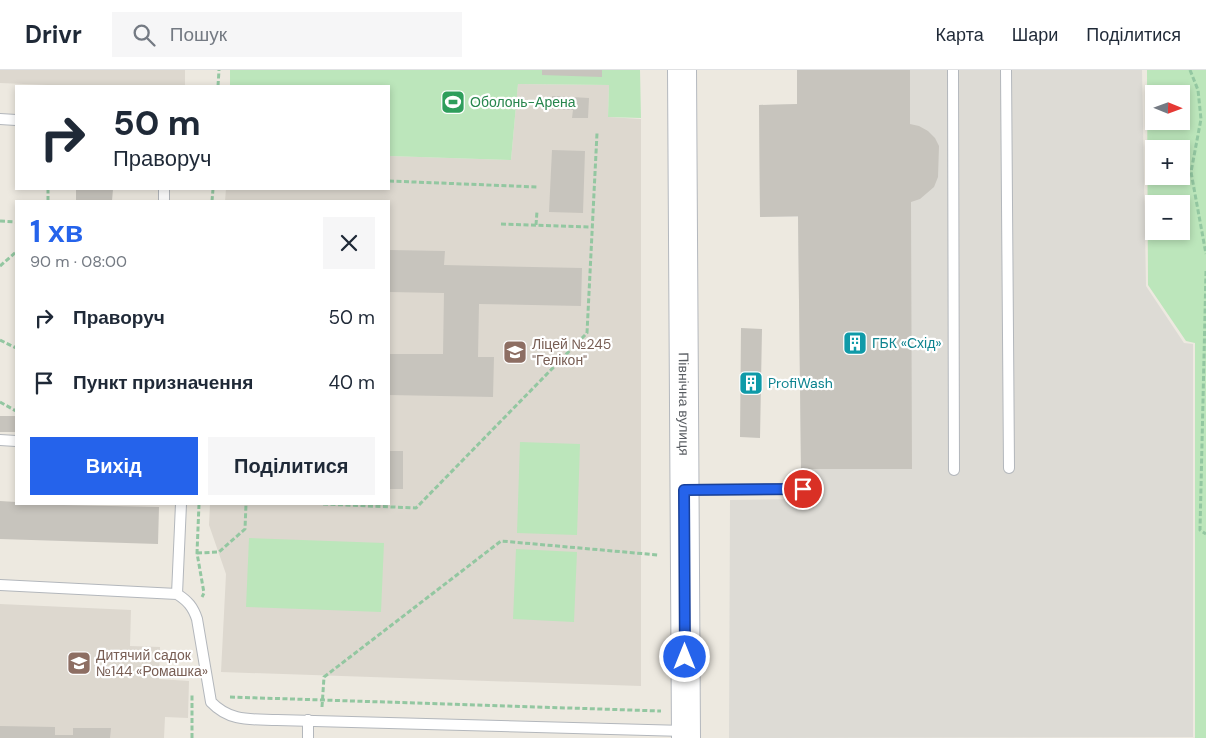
<!DOCTYPE html>
<html lang="uk">
<meta charset="utf-8">
<style>
:root{--surface:#fff;--page:#f6f6f7;--text:#1f2937;--muted:#747a83;--line:#e0e1e3;--accent:#2563eb}
body{margin:0;font-family:"DM Sans",sans-serif;background:var(--page);color:var(--text);height:100vh;display:flex;flex-direction:column;font-size:19px;white-space:nowrap}
*{box-sizing:border-box;margin:0}
p{font-size:16px;color:var(--muted)}
.icon{flex:none;width:28px;height:28px;fill:none;stroke:currentColor;stroke-width:2;stroke-linecap:round;stroke-linejoin:round}
.map{position:relative;flex:1;overflow:hidden}
.drawer{position:absolute;left:15px;top:130px;width:375px;height:305px;display:flex;flex-direction:column;background:var(--surface);border-radius:0px;box-shadow:0 2px 8px #0003}
.drawer>*{flex:none}
.banner{position:absolute;left:15px;top:15px;width:375px;height:105px;border-radius:0px;box-shadow:0 2px 8px #0003;background:#fff;color:var(--text);overflow:hidden}
.needle{width:32px;rotate:91deg}
.controls{position:absolute;left:1145px;top:15px;display:grid;gap:10px}
.controls a{display:grid;place-items:center;width:45px;height:45px;border-radius:0px;background:var(--surface);box-shadow:0 2px 8px #0003;font-size:25px}
.pin{position:absolute;display:grid;place-items:center;width:42px;height:42px;color:#fff;margin:-21px;border:2px solid #fff;border-radius:50%;box-shadow:0 1px 5px #0007}
.me{position:absolute;width:55px;margin:-28px;rotate:0deg;stroke-linejoin:round;filter:drop-shadow(0 0 4px #0008)}
.turn{display:flex;align-items:center;gap:18px;height:105px;padding:0 15px;font-size:22px}
.turn .icon{width:65px;height:65px;stroke-width:2.5}
.turn b{display:block;font-size:35px;line-height:42px}
.round{display:grid;place-items:center;flex:none;width:52px;height:52px;border-radius:0px;background:var(--page)}
.headline{display:flex;align-items:center;justify-content:space-between;height:85px;padding:0 15px}
h1{font-size:30px;font-weight:700;line-height:38px;color:var(--accent)}
.button{display:flex;gap:10px;margin-top:auto;padding:10px 15px}
.button a{flex:1;height:58px;border-radius:0px;background:var(--accent);color:#fff;font-size:20px;font-weight:700;line-height:58px;text-align:center}
.button a+a{background:var(--page);color:var(--text)}
ul{padding:0;list-style:none}
li{display:flex;align-items:center;gap:15px;height:65px;padding:0 15px}
li div{flex:1}
li b{display:block;font-size:19px}
li em{font-style:normal}
header{display:flex;align-items:center;gap:30px;box-sizing:border-box;height:70px;padding:0 25px;background:var(--surface);border-bottom:1px solid var(--line)}
header strong{font-size:24px}
nav{display:flex;gap:28px;margin-inline-start:auto;font-size:18px}
.search{width:350px;height:45px;background:var(--page);display:flex;align-items:center;gap:12px;box-sizing:border-box;padding:0 18px;border-radius:0px;color:var(--muted);font-size:19px}
.map>svg:first-child{display:block}
.industrial{fill:#dddbd5}
.education{fill:#ddd8cf}
.green{fill:#bce6bb;fill-rule:evenodd}
.building{fill:#c7c4bd}
.lines{fill:none;stroke-linecap:round;stroke-linejoin:round}
.lane-casing{stroke:#b3b7bc;stroke-width:12}
.secondary-casing{stroke:#b4b8be;stroke-width:30}
.path{stroke:#93c7a1;stroke-width:3;stroke-dasharray:5 2.5;stroke-linecap:butt}
.lane{stroke:#fff;stroke-width:10}
.secondary{stroke:#fff;stroke-width:28}
.route-casing{stroke:#184099;stroke-width:12}
.route{stroke:#2563eb;stroke-width:9}
.labels{text-anchor:middle;stroke-width:4.5;stroke-linejoin:round;paint-order:stroke}
.leisure-label{font-size:14px;fill:#27864d;stroke:#fff;text-anchor:start}
.culture-label{font-size:14px;fill:#0d838f;stroke:#fff;text-anchor:start}
.education-label{font-size:14px;fill:#785e54;stroke:#fff;text-anchor:start}
.street-label{font-size:14px;fill:#595d62;stroke:#fff}
</style>
<header>
<strong>Drivr</strong>
<div class="search"><svg class="icon" aria-label="search" viewBox="0 0 24 24"><circle cx="10" cy="10" r="6"/><path d="M15 15l6 6"/></svg>Пошук</div>
<nav><a>Карта</a><a>Шари</a><a>Поділитися</a></nav>
</header>
<div class="map">
<svg width="1206" height="668" viewBox="0 0 1206 668">
<rect width="100%" height="100%" fill="#ede9e0"/>
<path class="industrial" d="M797,0H1142L1146,216L1184,273L1193,274V667L729,668L730,430L809,429V399H801L798,147H760L759,35L797,34Z"/>
<path class="education" d="M0,0H185V16H71L0,13Z
M518,14L609,15L608,47L641,49V616L221,602L226,504L209,455L210,434H389V131H225L226,119H389V86L511,90Z
M0,534L131,540L130,576L160,577L159,609L189,611L188,648L165,647L164,668H0Z"/>
<path class="green" d="M230,0H640L641,48L608,47L609,15L518,14L511,90L389,86V16H230Z
M1147,0H1206V668H1195V273L1186,271L1148,215ZM1154,24H1181V51H1154ZM1154,79H1181V106H1154ZM1154,134H1181V161H1154Z
M520,372L580,374L577,465L517,463Z
M249,468L384,473L381,542L246,537Z
M516,479L577,482L574,552L513,549Z"/>
<path class="building" d="M542,0H602V7L542,5Z
M797,0H910V54L919,56L928,61L935,68L939,76L938,107L934,117L920,129L911,132L912,399H801L798,146L760,147L759,35L797,34Z
M552,26L589,28L588,48H572L573,40L552,39Z
M552,80L585,81L583,143L549,142Z
M76,119H113L112,131H76Z
M389,180L445,181L444,195L582,198L581,236L479,234L478,287H494L493,327L389,325V284H443L444,223L389,222Z
M741,258L762,259L760,368L740,367Z
M0,346H16V362H0Z
M389,381H403V419H389Z
M0,431L16,432V434L159,437L158,474L0,469Z
M0,656L55,657V665H73V658H111L110,668H0Z"/>
<g class="lines">
<g class="lane-casing">
<path id="lane" d="M953,0L954,400
M1006,0L1009,398
M0,49L16,50
M164,131V119
M0,370L16,371
M685,420L803,419
M0,515L177,524C188,531 193,537 197,549L211,632C230,652 251,649 277,650L685,661
M177,524L181,434
M308,668V650"/>
</g>
<g class="secondary-casing">
<g id="secondary">
<path id="s1" d="M682,0L686,668"/>
</g>
</g>
<path class="path" d="M1190,0L1198,20L1201,49L1191,102L1206,184
M218,16L219,0
M389,111L538,117
M48,131V119
M212,131L213,119
M0,151L16,152
M501,154L592,157
M536,155L537,141
M0,196L16,182
M1206,201L1200,460L1206,464
M0,270L16,278
M0,332L16,341
M199,434L197,483L204,523L202,527
M323,434L416,438L587,263L597,63
M197,483L219,482L245,459L246,434
M230,627L661,641
M322,637L324,607L501,471L658,485
M192,668V624"/>
<use href="#lane" class="lane"/>
<use href="#secondary" class="secondary"/>
</g>
<g class="lines">
<g class="route-casing">
<path id="route" d="M685,587L684,420L803,419"/>
</g>
<use href="#route" class="route"/>
</g>
<defs>
<g id="stadium-square" transform="scale(1.25)"><rect x="-9" y="-9" width="18" height="18" rx="4" fill="#2e9e5b" stroke="#fff"/><path d="M0-5a6.5 5 0 1 0 0 10a6.5 5 0 1 0 0-10ZM-3.5-1.8h7v3.6h-7Z" fill="#fff"/></g>
<g id="building-square" transform="scale(1.25)"><rect x="-9" y="-9" width="18" height="18" rx="4" fill="#0f9aa8" stroke="#fff"/><path d="M-4-6H4V6H1V3H-1V6H-4ZM-2.5-4.3h1.7v1.8h-1.7ZM.8-4.3h1.7v1.8H.8ZM-2.5-1h1.7V.8h-1.7ZM.8-1h1.7V.8H.8Z" fill="#fff"/></g>
<g id="school-square" transform="scale(1.25)"><rect x="-9" y="-9" width="18" height="18" rx="4" fill="#8d6e63" stroke="#fff"/><path d="M0-5L7-2L0 1L-7-2ZM-4 1L0 2.5L4 1V4Q0 6-4 4Z" fill="#fff"/></g>
</defs>
<g fill-rule="evenodd">
<use href="#stadium-square" x="453" y="32"/>
<use href="#building-square" x="855" y="273"/>
<use href="#school-square" x="515" y="282"/>
<use href="#building-square" x="751" y="313"/>
<use href="#school-square" x="79" y="593"/>
</g>
<g class="labels">
<g class="leisure-label">
<text x="470" y="37">Оболонь-Арена</text>
</g>
<g class="culture-label">
<text x="872" y="278">ГБК «Схід»</text>
<text x="768" y="318">ProfiWash</text>
</g>
<g class="education-label">
<text x="532" y="279">Ліцей №245<tspan x="532" dy="16">"Гелікон"</tspan></text>
<text x="96" y="590">Дитячий садок<tspan x="96" dy="16">№144 «Ромашка»</tspan></text>
</g>
<g class="street-label">
<text dy="5" stroke="none"><textPath href="#s1" startOffset="334">Північна вулиця</textPath></text>
</g>
</g>
</svg>
<div class="controls">
<a><svg class="needle" viewBox="-14 -14 28 28"><path d="M0-13l5 13h-10z" fill="#e53935"/><path d="M0 13l5-13h-10z" fill="#747a83"/></svg></a>
<a>+</a>
<a>−</a>
</div>
<div class="pin" style="left:803px;top:419px;background:#d93025"><svg class="icon" aria-label="arrive" viewBox="0 0 24 24"><path d="M6 21V4h12l-3 4 3 4H6"/></svg></div>
<svg class="me" style="left:685px;top:587px" viewBox="-20 -20 40 40"><circle r="17" fill="#2563eb" stroke="#fff" stroke-width="3"/><path d="M0-11L8 9 0 5-8 9z" fill="#fff"/></svg>
<div class="banner">
<div class="turn"><svg class="icon" aria-label="right" viewBox="0 0 24 24"><path d="M7 20v-9h11M14 6l5 5-5 5"/></svg><div><b>50 m</b>Праворуч</div></div>
</div>
<section class="drawer">
<div class="headline"><div><h1>1 хв</h1><p>90 m · 08:00</p></div><a class="round"><svg class="icon" aria-label="close" viewBox="0 0 24 24"><path d="M6 6l12 12M18 6L6 18"/></svg></a></div>
<ul>
<li><svg class="icon" aria-label="right" viewBox="0 0 24 24"><path d="M7 20v-9h11M14 6l5 5-5 5"/></svg><div><b>Праворуч</b></div><em>50 m</em></li>
<li><svg class="icon" aria-label="arrive" viewBox="0 0 24 24"><path d="M6 21V4h12l-3 4 3 4H6"/></svg><div><b>Пункт призначення</b></div><em>40 m</em></li>
</ul>
<div class="button"><a>Вихід</a><a>Поділитися</a></div>
</section>
</div>
